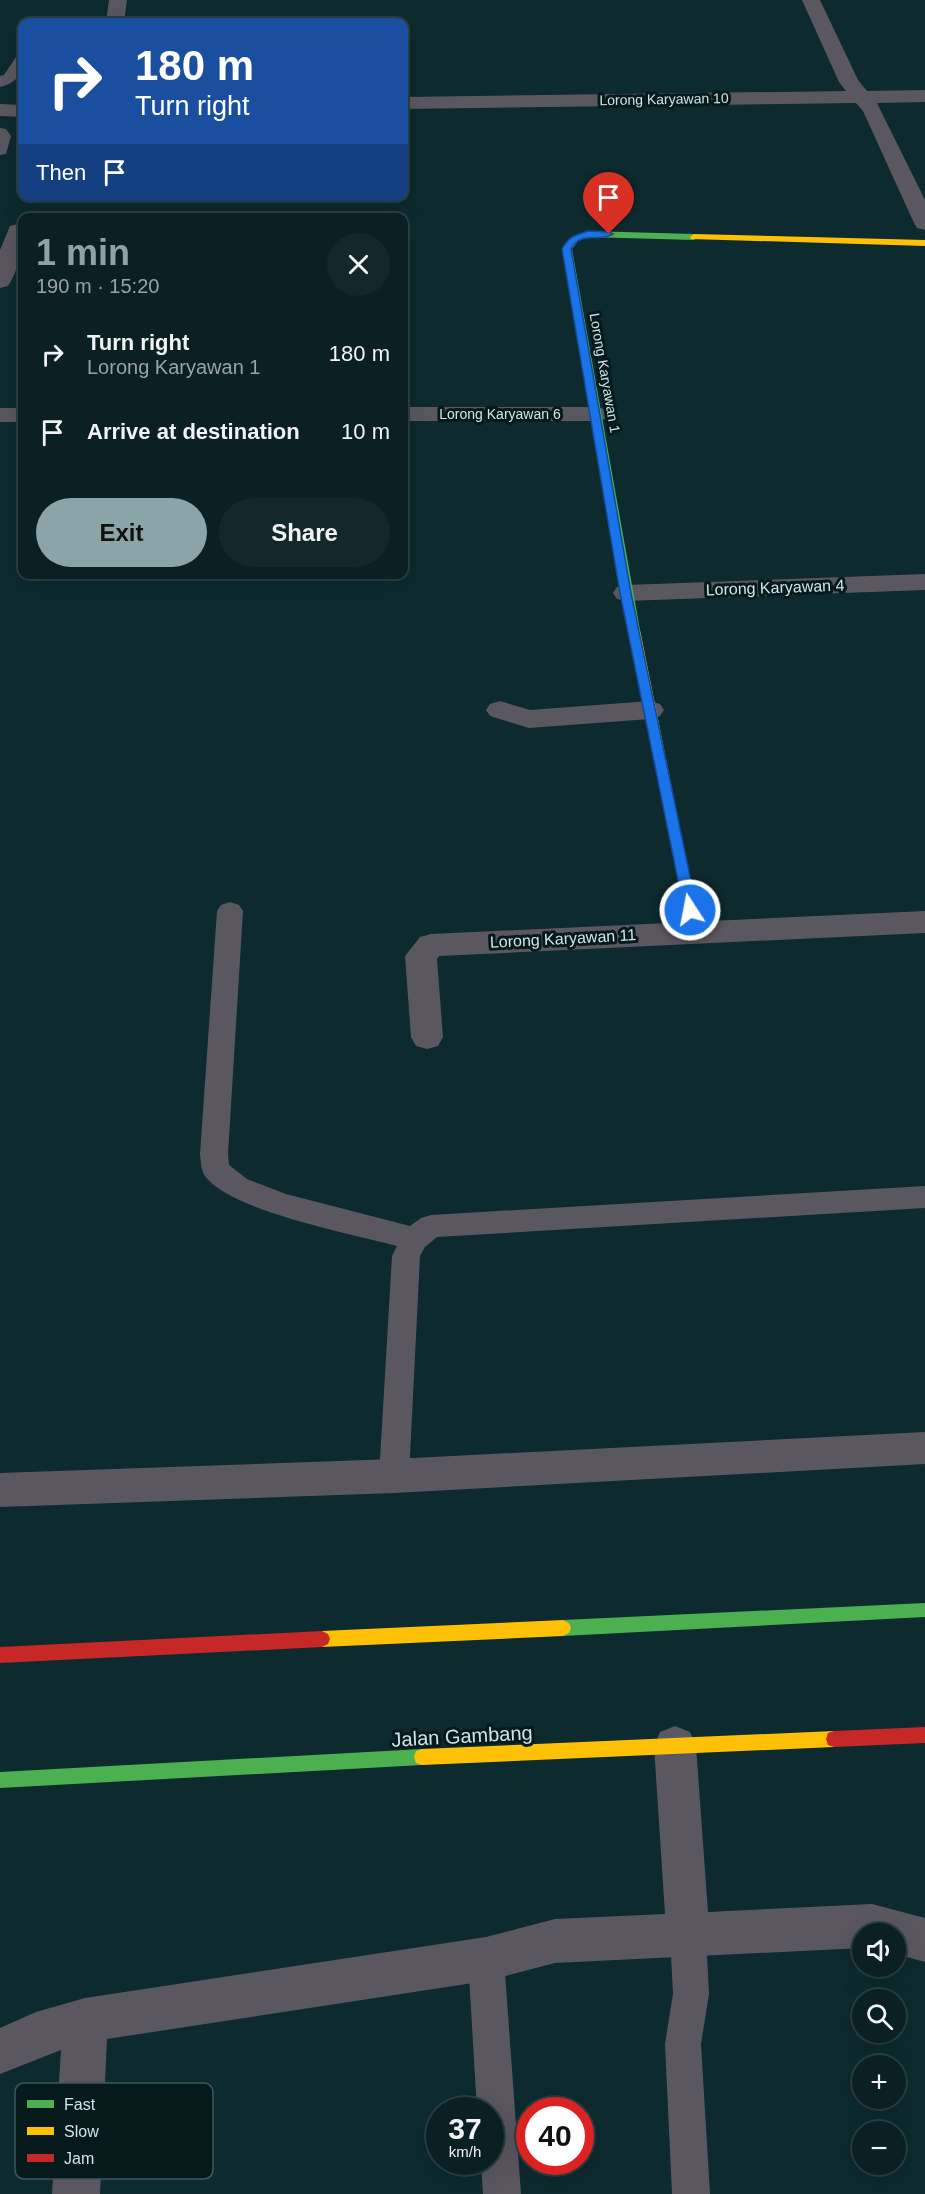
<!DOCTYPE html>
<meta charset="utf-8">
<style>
:root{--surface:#0a2022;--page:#13282a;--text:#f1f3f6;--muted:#99a3a5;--line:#2a3e40;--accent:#8aa4a7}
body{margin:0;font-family:Helvetica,sans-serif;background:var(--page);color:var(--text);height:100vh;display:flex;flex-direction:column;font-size:22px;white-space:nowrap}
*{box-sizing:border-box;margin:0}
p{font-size:20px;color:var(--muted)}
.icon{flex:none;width:33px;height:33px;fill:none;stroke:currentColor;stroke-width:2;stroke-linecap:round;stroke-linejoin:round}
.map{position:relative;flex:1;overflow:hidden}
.drawer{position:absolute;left:18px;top:213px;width:390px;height:366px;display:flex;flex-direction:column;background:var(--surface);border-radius:12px;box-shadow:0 6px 24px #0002,0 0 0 2px var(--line)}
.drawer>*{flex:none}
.banner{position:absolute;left:18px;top:18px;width:390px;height:183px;border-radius:12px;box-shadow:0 6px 24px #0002,0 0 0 2px var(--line);background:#1a4fa0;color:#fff;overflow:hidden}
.fabs{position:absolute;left:852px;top:1923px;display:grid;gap:12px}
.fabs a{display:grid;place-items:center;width:54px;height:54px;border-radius:50%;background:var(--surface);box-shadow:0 6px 24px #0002,0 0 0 2px var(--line);font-size:30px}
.speed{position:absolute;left:426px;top:2097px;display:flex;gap:12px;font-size:30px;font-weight:700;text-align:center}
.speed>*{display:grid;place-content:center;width:78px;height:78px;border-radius:50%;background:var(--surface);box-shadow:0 6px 24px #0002,0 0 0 2px var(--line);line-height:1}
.speed small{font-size:15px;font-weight:400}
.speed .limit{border:9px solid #d22;background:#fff;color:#111}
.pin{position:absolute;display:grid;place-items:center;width:51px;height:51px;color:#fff;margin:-62px -26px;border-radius:50% 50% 50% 0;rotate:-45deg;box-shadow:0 0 6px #0007}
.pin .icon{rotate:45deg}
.me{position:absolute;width:66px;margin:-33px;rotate:349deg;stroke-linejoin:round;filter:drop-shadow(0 0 4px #0008)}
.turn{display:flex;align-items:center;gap:21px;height:126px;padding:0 18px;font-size:27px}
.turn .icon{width:78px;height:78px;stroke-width:2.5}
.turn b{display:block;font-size:42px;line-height:51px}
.then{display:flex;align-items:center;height:57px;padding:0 18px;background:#0003;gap:12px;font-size:22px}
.round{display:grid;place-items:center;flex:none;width:63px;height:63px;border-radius:32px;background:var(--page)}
.overview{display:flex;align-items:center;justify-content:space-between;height:102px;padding:0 18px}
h1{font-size:36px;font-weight:800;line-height:45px;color:var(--accent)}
.action{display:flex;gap:12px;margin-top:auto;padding:12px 18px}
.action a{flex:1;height:69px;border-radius:36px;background:var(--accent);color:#111;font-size:24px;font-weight:800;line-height:69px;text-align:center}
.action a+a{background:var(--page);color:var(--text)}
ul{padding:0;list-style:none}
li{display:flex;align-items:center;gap:18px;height:78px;padding:0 18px}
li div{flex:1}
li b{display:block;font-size:22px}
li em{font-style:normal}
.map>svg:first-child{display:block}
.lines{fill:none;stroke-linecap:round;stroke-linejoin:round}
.lane{fill:#5b5760;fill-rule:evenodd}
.street{fill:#5b5760;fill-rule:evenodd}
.fast{fill:#4caf50;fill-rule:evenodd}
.slow{fill:#ffc107;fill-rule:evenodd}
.jam{fill:#c62828;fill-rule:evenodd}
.route{fill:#1a73e8;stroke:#114b97;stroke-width:1.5}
.labels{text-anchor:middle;stroke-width:6;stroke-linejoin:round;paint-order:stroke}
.far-street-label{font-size:14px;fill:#cde5e8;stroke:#061a1c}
.street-label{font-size:16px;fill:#cde5e8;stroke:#061a1c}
.near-street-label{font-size:20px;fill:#cde5e8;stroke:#061a1c}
.key{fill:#061a1c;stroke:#425759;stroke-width:1.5}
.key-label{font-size:16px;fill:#cde5e8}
</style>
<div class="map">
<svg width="925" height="2194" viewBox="0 0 925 2194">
<rect width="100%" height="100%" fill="#0d2a2e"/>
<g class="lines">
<path class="lane" d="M22,55C24,73 18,82 0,87V76L4,75L16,57Z
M0,128L6,129L11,136L6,154L0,155Z
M230,902L239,905L243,911L228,1154L229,1165L247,1179L286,1194L410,1226L421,1218L431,1215L925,1186V1208L437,1237L425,1247L420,1256L409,1476L405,1486L394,1490L383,1486L379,1476L392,1256L397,1246C353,1234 230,1211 205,1176C201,1170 201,1162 200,1154L217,911L221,905Z
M688,1917L701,1922L706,1935L709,1994L701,2044L710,2194H672L665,2044L673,1994L670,1935L675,1922Z
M486,1941L499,1946L504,1959L521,2194H483L481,2162H490V2110H477L468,1959L473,1946Z"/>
<path class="street" d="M109,0H127L124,22H106Z
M802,0H820L858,80L867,91L925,90V102L877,103L925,200V230L917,228L914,223L863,111L856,103L404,109V97L846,91L839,82Z
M0,104L22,105V117L0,116Z
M18,224L22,226C22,246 20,268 8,286L0,288V250L10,226Z
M404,407H596L605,409L608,414L605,419L596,421H404Z
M0,408H22V422H0Z
M925,574V590L626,601L617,599L613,593L617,587L626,585Z
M500,701L530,710L650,701L660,704L664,710L660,716L650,719L529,728L490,716L486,710L490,704Z
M925,911V933L439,956L437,959L443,1037L438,1046L427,1049L416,1046L411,1037L405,956L420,937L431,934Z
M925,1432V1464L394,1493L0,1507V1473L394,1459Z
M675,1726L690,1732L696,1746L708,1912L872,1904L925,1918V1962L896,1954V1934H862V1948L555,1963L486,1981L107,2039L100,2194H52L61,2050L0,2074V2028L36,2012L85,1998L486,1937L555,1919L665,1914L654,1746L660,1732Z"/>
<path class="fast" d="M588,231L694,234L698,237L694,240L589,237L578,241L572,249L640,630L634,633L628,630L562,249L572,237Z
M925,1603V1617L563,1636L557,1633L555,1628L557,1623L563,1620Z
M422,1749L428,1751L430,1757L428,1763L422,1765L0,1788V1772Z"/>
<path class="slow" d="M694,234L925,240V246L691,239L690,237Z
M634,627L640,630L701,932L695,937L689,932L628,630Z
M563,1620L569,1623L571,1628L569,1633L563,1636L322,1647L316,1644L314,1639L316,1634L322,1631Z
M834,1731L840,1733L842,1739L840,1745L834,1747L422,1765L416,1763L414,1757L416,1751L422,1749Z"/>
<path class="jam" d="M322,1631L328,1634L330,1639L328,1644L322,1647L0,1663V1647Z
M925,1727V1743L834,1747L828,1745L826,1739L828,1733L834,1731Z"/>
</g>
<path class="route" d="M588,231L609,232L613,234C600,243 580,230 571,249L631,593L697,910L690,914L684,910L620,593L562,249C568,237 575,235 588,231Z"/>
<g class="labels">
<g class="far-street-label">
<text transform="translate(664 99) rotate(-1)" y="5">Lorong Karyawan 10</text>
<text transform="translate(605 373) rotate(80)" y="5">Lorong Karyawan 1</text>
<text x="500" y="419">Lorong Karyawan 6</text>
</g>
<g class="street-label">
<text transform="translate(775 587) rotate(-2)" y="6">Lorong Karyawan 4</text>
<text transform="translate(563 938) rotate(-3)" y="6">Lorong Karyawan 11</text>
</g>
<g class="near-street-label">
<text transform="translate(462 1736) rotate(-3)" y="7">Jalan Gambang</text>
</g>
</g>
<rect x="15" y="2083" width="198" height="96" rx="9" class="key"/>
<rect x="27" y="2100" width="27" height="8" fill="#4caf50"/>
<rect x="27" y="2127" width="27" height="8" fill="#ffc107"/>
<rect x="27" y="2154" width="27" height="8" fill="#c62828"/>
<g class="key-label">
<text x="64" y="2110">Fast</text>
<text x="64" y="2137">Slow</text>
<text x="64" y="2164">Jam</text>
</g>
</svg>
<div class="fabs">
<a><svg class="icon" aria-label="sound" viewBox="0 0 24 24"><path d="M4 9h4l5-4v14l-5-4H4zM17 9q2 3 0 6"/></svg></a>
<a><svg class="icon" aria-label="search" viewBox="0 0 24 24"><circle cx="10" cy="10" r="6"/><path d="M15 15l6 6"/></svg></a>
<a>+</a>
<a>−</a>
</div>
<div class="speed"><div>37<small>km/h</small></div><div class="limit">40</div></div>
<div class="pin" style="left:609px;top:234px;background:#d93025"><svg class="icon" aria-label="arrive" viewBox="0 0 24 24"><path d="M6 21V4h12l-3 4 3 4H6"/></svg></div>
<svg class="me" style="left:690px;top:910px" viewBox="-20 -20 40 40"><circle r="17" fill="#1a73e8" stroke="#fff" stroke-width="3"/><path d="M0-11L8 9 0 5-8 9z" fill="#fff"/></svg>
<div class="banner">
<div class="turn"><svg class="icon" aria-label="right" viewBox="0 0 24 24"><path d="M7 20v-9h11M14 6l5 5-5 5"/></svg><div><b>180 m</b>Turn right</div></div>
<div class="then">Then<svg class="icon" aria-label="arrive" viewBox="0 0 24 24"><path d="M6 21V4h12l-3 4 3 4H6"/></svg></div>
</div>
<section class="drawer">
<div class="overview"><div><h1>1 min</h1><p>190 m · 15:20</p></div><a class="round"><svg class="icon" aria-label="close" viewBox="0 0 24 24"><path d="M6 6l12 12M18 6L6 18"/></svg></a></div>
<ul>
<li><svg class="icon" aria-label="right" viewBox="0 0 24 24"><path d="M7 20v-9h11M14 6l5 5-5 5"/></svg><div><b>Turn right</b><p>Lorong Karyawan 1</p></div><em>180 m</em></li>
<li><svg class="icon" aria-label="arrive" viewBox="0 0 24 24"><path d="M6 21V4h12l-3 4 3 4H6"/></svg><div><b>Arrive at destination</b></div><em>10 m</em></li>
</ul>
<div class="action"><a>Exit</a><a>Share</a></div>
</section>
</div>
